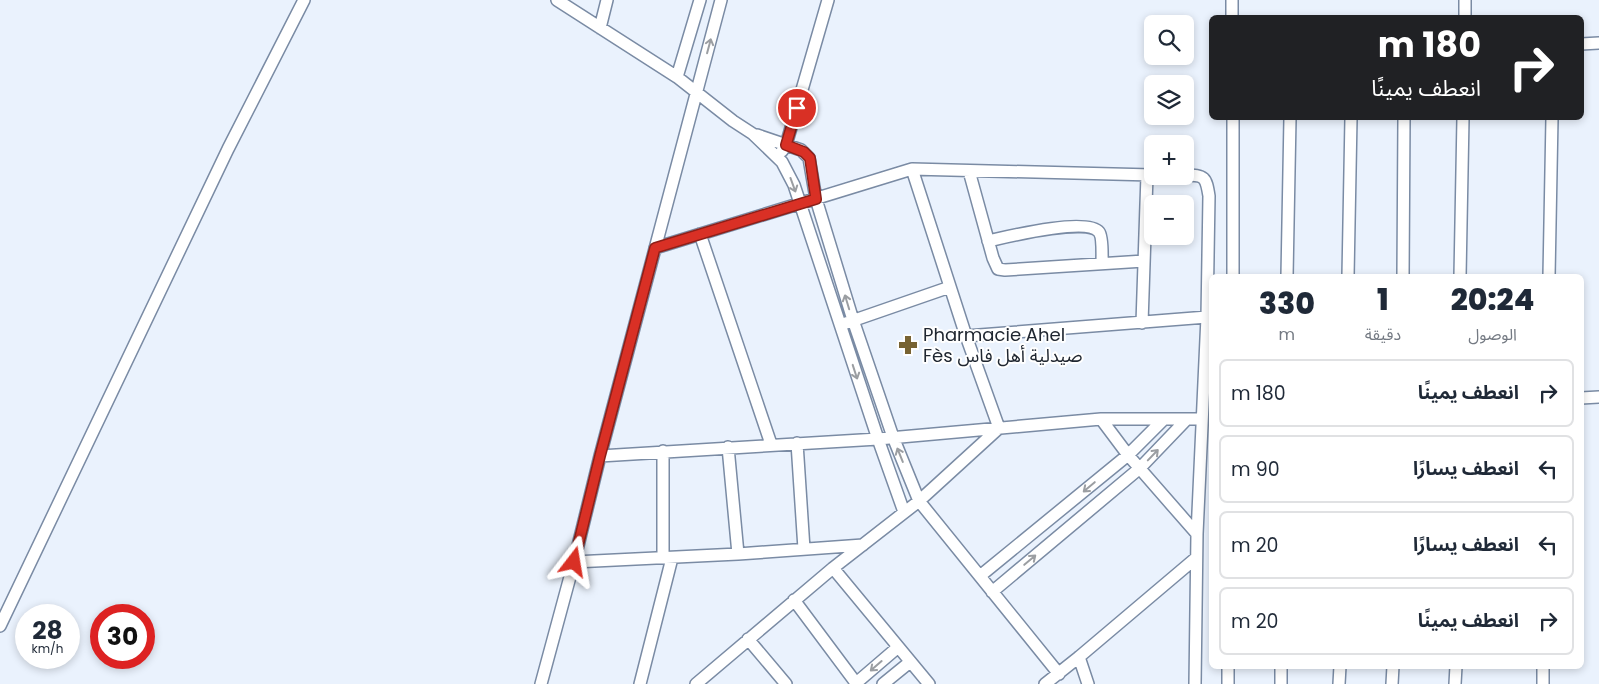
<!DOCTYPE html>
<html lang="ar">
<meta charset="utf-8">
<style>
:root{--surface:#fff;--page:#f2f2f3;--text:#1f2937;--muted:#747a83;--line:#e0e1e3}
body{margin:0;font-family:Poppins,"Noto Sans Arabic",sans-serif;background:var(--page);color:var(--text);direction:rtl;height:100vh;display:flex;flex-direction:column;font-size:19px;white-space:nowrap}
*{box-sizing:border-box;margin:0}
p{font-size:16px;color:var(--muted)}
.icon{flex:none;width:28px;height:28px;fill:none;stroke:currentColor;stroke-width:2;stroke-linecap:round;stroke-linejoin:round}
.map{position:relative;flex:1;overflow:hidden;direction:ltr}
.drawer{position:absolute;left:1209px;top:274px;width:375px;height:395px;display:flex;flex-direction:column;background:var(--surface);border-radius:8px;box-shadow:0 2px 8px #0003;direction:rtl}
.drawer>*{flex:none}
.hud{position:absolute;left:1209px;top:15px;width:375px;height:105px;border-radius:8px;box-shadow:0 2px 8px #0003;direction:rtl;background:#202124;color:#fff;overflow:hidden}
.fabs{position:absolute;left:1144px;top:15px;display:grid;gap:10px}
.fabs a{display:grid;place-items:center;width:50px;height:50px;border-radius:8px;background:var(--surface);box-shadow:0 2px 8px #0003;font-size:25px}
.speed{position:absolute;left:15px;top:604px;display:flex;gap:10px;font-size:25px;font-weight:700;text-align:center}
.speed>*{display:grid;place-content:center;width:65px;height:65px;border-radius:50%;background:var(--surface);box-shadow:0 2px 8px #0003;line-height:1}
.speed small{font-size:12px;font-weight:400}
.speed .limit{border:8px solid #d22;background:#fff;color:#111}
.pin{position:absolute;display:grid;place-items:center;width:42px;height:42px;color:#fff;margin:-21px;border:2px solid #fff;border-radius:50%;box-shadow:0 1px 5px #0007}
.me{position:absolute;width:55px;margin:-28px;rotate:14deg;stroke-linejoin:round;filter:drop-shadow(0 0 4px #0008)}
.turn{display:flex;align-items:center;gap:18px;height:105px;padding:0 20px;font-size:22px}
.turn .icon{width:65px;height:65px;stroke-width:2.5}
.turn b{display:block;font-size:35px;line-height:42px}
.eta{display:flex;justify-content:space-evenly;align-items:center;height:85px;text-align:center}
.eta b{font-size:30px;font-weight:800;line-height:35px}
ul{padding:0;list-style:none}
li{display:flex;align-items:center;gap:15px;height:68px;margin:0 10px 8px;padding:0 10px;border:2px solid var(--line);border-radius:8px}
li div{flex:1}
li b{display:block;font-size:19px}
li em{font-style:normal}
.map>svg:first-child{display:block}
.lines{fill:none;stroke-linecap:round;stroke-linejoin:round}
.street-casing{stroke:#7a8ba4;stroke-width:14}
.street{stroke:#fff;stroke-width:11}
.oneway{stroke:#9b9ea2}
.route-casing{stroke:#8d1f18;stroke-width:12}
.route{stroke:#d93025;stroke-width:9}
.labels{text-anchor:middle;stroke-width:4;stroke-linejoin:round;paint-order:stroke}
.poi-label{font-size:18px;fill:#202731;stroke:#fff;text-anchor:start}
</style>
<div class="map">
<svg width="1599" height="684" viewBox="0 0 1599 684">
<rect width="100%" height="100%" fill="#eaf2fd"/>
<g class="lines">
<g class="street-casing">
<path id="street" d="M557,0L677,77L733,121L753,134L782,162L794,185L878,439L904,512
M1232,0V18
M1465,18V0
M600,28L607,0
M1581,44L1599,43
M677,77L700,0
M1233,118V276
M757,135L801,150L809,158L816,199L853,320L893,437L919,501L1059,674
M782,151L786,145L828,0
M969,171L993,258L998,269L1005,270L1144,261
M1185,175C1205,175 1206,177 1209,196L1207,317L1197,534L1195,684
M700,234L771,444
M988,241C1006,237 1087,217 1099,232C1103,237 1102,257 1102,263
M655,248L912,169L1152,175
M1287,276L1290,118
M1348,276L1351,118
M1403,276L1404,118
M1460,276L1463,118
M1549,276L1552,118
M846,323L950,287
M1142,323L1147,175
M966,336L1207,317
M1581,398L1599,397
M1101,419L1128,455L1197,534
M797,443L804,549
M728,447L738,554
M663,451V558
M600,456L878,439L1101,419H1202
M574,562L738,554L863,545
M833,568L929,684
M980,576L1128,455L1164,419
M992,592L1140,468L1187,419
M794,600L856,683
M0,626L228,149L304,0
M748,639L786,684
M1079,657L1088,684
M541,684L574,562L600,456L721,0
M640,684L672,558
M696,684L833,568L919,501L999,428L966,336L912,169
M855,684L897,648
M883,684L910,662
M1045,684L1079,657L1196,558
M1228,684V666
M1281,684V666
M1339,684L1340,666
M1392,684L1393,666
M1455,684L1456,666
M1543,684V666"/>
</g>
<use href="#street" class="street"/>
</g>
<defs><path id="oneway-shaft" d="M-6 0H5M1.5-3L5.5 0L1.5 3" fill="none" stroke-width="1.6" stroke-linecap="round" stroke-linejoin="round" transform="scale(1.25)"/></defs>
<g class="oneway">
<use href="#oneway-shaft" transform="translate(709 46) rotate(-75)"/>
<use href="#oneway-shaft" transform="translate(793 185) rotate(70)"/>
<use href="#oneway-shaft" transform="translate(847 302) rotate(-107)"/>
<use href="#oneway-shaft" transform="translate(855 372) rotate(72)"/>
<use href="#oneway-shaft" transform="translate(900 455) rotate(-112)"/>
<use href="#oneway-shaft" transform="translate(1153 455) rotate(-46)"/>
<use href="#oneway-shaft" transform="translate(1089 487) rotate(140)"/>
<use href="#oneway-shaft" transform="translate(1030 560) rotate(-40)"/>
<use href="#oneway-shaft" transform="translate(876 666) rotate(139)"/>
</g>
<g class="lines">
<g class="route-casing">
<path id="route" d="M574,562L600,456L655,248L816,199L810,158L804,152L786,145L797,108"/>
</g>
<use href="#route" class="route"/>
</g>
<defs>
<g id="pharmacy-bare" transform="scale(1.5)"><path d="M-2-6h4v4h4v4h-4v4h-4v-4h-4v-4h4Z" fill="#786332" stroke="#fff" stroke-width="2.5" paint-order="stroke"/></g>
</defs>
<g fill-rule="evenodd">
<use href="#pharmacy-bare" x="908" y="345"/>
</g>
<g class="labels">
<g class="poi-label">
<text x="923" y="341">Pharmacie Ahel<tspan x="923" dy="21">Fès صيدلية أهل فاس</tspan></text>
</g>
</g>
</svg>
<div class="fabs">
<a><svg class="icon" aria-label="search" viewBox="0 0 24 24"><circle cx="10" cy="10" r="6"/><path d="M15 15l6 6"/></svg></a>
<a><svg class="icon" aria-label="layers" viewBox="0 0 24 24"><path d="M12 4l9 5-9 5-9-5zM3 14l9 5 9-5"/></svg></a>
<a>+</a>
<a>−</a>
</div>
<div class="speed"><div>28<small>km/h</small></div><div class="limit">30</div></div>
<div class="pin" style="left:797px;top:108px;background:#d93025"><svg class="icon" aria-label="arrive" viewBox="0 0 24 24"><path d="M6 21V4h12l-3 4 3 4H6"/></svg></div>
<svg class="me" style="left:574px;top:562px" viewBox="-20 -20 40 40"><path d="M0-17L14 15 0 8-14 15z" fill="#d93025" stroke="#fff" stroke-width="4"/></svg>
<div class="hud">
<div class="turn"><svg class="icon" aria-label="right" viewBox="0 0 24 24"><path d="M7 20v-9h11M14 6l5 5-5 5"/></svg><div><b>180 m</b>انعطف يمينًا</div></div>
</div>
<section class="drawer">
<div class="eta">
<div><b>20:24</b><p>الوصول</p></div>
<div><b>1</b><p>دقيقة</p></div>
<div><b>330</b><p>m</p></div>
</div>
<ul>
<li><svg class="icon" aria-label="right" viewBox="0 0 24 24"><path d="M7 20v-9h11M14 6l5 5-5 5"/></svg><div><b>انعطف يمينًا</b></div><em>180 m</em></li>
<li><svg class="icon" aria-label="left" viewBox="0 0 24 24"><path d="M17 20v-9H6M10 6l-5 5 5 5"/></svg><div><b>انعطف يسارًا</b></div><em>90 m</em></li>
<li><svg class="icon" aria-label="left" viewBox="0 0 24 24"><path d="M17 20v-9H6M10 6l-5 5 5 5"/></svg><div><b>انعطف يسارًا</b></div><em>20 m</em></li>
<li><svg class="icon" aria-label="right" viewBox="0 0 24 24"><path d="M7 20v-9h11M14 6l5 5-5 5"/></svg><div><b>انعطف يمينًا</b></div><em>20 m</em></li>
</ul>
</section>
</div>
